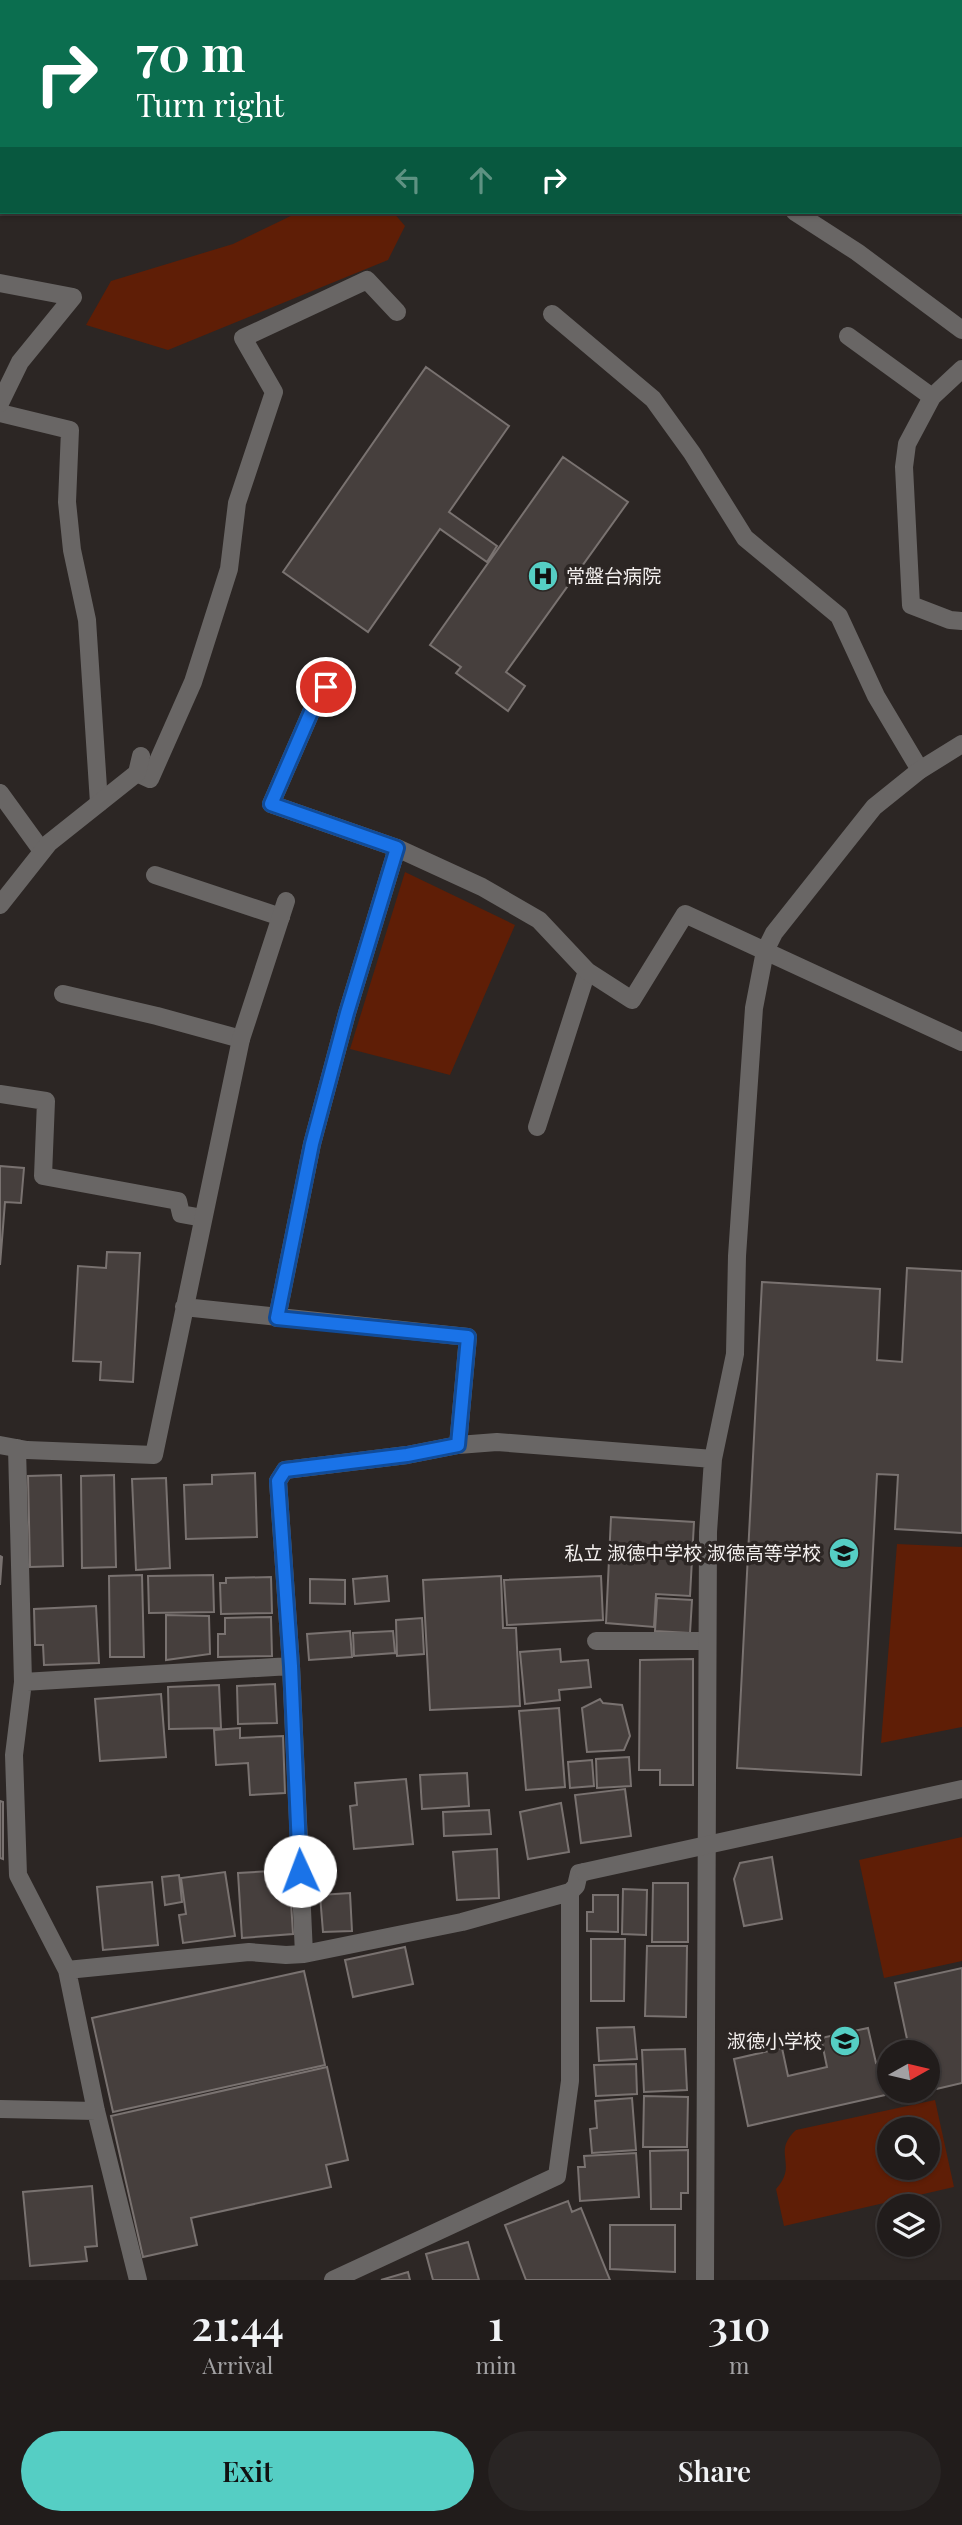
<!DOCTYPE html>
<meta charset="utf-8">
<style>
:root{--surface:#211c1b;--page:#292524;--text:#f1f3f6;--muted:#a2a1a3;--line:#3e3a3a;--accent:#55cec4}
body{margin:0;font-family:"Playfair Display","Noto Sans JP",serif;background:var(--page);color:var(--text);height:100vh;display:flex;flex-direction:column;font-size:26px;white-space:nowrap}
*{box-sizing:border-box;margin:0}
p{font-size:23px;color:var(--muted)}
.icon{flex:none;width:38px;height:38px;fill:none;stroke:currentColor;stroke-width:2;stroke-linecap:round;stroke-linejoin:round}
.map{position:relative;height:2280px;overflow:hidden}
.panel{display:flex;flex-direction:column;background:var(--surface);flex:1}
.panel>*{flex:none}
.hud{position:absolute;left:0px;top:0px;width:962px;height:214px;box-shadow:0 2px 5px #0004,0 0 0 2px var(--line);background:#0b6e4f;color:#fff;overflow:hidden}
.needle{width:46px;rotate:82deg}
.buttons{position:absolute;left:877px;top:2040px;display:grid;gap:14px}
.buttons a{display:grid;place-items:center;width:63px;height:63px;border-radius:50%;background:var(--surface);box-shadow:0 2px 5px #0004,0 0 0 2px var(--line);font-size:35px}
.pin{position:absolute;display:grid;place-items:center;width:60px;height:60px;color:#fff;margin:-30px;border:4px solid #fff;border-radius:50%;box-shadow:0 2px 7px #0007}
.me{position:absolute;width:77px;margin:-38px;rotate:358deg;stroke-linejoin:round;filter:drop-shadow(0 0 5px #0008)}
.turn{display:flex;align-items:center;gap:24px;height:147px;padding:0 21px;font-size:32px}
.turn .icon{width:91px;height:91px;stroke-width:2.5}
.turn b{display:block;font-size:49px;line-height:60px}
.lanes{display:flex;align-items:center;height:66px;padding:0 21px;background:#0003;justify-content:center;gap:35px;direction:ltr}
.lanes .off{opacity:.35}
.eta{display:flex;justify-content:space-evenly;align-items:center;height:119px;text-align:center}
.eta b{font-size:42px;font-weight:600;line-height:49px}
.primary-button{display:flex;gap:14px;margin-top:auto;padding:14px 21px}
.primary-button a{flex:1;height:80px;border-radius:42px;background:var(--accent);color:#111;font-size:28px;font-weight:600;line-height:80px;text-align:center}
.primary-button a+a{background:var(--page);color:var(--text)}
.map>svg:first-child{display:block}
.green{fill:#5f1e06;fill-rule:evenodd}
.building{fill:#463f3d;stroke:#797270;stroke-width:2}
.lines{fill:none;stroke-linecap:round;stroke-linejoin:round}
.service{stroke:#696665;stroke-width:18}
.minor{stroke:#696665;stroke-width:18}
.tertiary{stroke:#696665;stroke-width:18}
.route-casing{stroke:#114b97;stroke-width:18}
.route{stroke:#1a73e8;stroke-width:12}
.labels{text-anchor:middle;stroke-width:7;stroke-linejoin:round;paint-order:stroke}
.poi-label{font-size:19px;fill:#f4f0ef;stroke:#2c2624;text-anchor:end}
</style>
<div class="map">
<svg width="962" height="2280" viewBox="0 0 962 2280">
<rect width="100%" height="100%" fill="#2c2624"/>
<path class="green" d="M808,0H962V98L961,2Z
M299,212H393L405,226L388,260L168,350L86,325L111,281L233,244Z
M405,872L515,925L450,1075L350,1049Z
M897,1544L962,1547V1727L881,1743Z
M962,1837V1961L884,1978L859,1860Z
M935,2100L954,2187L784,2226L776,2189C799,2164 771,2153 796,2130ZM889,2130H928V2168H889Z"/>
<path class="building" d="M426,367L509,426L449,512L497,546L487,562L440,529L368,632L283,572Z
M563,457L628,502L506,672L525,686L508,711L456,673L461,667L430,645Z
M0,1166L24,1168L21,1203L5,1202L0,1265Z
M107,1252L140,1253L133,1382L100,1380L101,1362L73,1361L78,1266L106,1268Z
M907,1268L962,1271V1533L895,1529L898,1475L877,1474L861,1775L737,1768L762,1282L880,1289L877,1360L902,1362Z
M255,1473L257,1537L186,1539L184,1485L212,1484V1475Z
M61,1475L63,1566L30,1567L28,1476Z
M114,1475L116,1567L82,1568L81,1476Z
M166,1478L170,1568L136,1570L132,1479Z
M611,1517L694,1522L690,1596L656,1594L654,1627L606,1623Z
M0,1556L2,1557L0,1585Z
M142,1575L144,1657H110L109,1576Z
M213,1575L214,1612L149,1613L148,1576Z
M387,1576L389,1601L355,1604L353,1579Z
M501,1576L503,1628H516L520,1706L430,1710L423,1580Z
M601,1576L603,1620L507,1625L504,1580Z
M271,1577L272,1613L221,1614L220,1583H226V1578Z
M310,1579L345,1580V1604L310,1603Z
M657,1598L692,1600L690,1633L655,1631Z
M96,1606L99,1663L44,1665L43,1645H35L34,1609Z
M166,1615L209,1616L210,1654L166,1660Z
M271,1617L272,1656L218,1657V1634H225V1618Z
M422,1618L424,1654L397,1656L396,1620Z
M350,1631L352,1657L309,1660L307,1634Z
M393,1631L395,1653L354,1656L353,1633Z
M560,1649L561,1662L588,1660L591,1687L559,1690L560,1700L525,1704L520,1652Z
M693,1659V1785H660V1770H639L640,1660Z
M275,1684L277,1723L238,1724L237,1686Z
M219,1685L221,1728L169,1729L168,1687Z
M161,1694L166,1757L100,1761L95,1699Z
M600,1699L603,1703L622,1705L630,1736L624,1750L587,1752L582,1708Z
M559,1708L565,1787L526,1790L519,1711Z
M240,1728V1738L283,1736L285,1793L250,1795L248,1763L216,1765L214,1730Z
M629,1757L631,1786L597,1788L596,1759Z
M592,1760L594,1786L570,1788L568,1762Z
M467,1773L469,1806L422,1809L420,1775Z
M406,1779L413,1844L354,1849L350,1806L357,1805L355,1783Z
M625,1789L631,1836L581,1843L575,1795Z
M0,1801L3,1802V1859L0,1858Z
M561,1803L569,1852L528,1859L520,1812Z
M489,1810L491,1834L444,1836L443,1812Z
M497,1849L499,1898L457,1900L453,1852Z
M772,1857L782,1919L744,1926L734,1879L740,1863Z
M289,1870L293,1934L242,1938L238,1873Z
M225,1872L235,1936L183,1943L179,1915L186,1914L181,1878Z
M179,1875L182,1902L165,1905L162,1877Z
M152,1882L158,1945L103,1950L97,1887Z
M653,1883H688V1942H652Z
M623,1889L647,1890L646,1935L622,1934Z
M350,1893L352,1931L323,1932L320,1895Z
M593,1895H618V1932L587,1931V1912H593Z
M591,1939H625L624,2001H591Z
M647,1946H687L686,2017L645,2016Z
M405,1947L413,1984L353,1997L345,1960Z
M962,1968V2083L928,2091V2053H910L895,1983Z
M304,1971L325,2065L113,2112L92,2018Z
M634,2027L637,2059L599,2061L597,2028Z
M868,2028L876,2063L889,2060V2091H903L748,2126L734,2059L782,2048L788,2076L827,2067L821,2038Z
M685,2049L687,2090L644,2092L642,2050Z
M636,2064L637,2094L596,2096L594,2065Z
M327,2067L348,2160L326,2165L331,2187L191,2218L197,2245L143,2257L111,2116Z
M644,2096L688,2097L687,2147H643Z
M632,2098L636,2150L592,2153L590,2129L597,2128L595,2101Z
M688,2150V2193H681V2209H651L650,2151Z
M636,2153L639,2197L580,2201L578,2167H585L584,2156Z
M92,2186L97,2246L85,2247L87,2261L30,2266L23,2192Z
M568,2201L572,2212L581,2208L610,2280H526L505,2225Z
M610,2225H675V2272L610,2269Z
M468,2242L479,2280H433L426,2254Z
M408,2272L410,2280H381Z"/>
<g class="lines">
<path class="service" d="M218,0L220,2
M552,314L653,399L692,453L745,538L839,616L876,696L920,770
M848,336L932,397
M962,369L932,397L907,444L904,467L911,605L950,620L962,621
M0,413L70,430L67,502L72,550L87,620L99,803
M337,672L315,703L271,804L397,848
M137,773L150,779L193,682L229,569L237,503L274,392L243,338L367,280L397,312
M0,793L42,851
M155,875L281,917
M63,994L157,1016L241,1039
M0,1094L46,1101L43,1176L178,1201L181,1214L203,1218
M537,1127L587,971
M596,1641H707"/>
<path class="minor" d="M680,0L685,2
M335,2L337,0
M512,2V0
M961,123L962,124
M0,190H2
M795,212L857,252L962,330
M0,283L73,297L20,362L0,403
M0,905L49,843L137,773L141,756
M184,1307L468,1337L458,1445
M277,1318L312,1144L347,1013L397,848L482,887L539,920L587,971L632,1000L685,914L962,1042
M0,1445L27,1450L154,1455L241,1039L286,901
M17,1448L23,1682L14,1755L18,1875L67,1970L96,2111L138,2280
M23,1682L291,1666
M304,1954L291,1666L278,1481L285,1470L407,1455L458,1445L497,1442L713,1459
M67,1970L249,1952L286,1955L304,1954L462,1922L570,1892L576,1886L579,1873L584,1872
M0,2109L96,2111
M333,2280L557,2176L570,2081V1892
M705,2280L708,1532L713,1459L735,1354L737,1256L754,1008L765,951L774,933L874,807L920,770L962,744"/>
<path class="tertiary" d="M584,1872L962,1789"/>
</g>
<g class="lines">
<g class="route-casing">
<path id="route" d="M300,1871L291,1666L278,1481L285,1470L407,1455L458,1445L468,1337L277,1318L312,1144L347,1013L397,848L271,804L315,703L326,687"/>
</g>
<use href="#route" class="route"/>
</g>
<defs>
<g id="hospital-disc" transform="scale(1.575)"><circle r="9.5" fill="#55cec4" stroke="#2c2624"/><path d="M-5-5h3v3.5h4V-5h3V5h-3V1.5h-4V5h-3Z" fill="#111"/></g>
<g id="school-disc" transform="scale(1.575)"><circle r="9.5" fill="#55cec4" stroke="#2c2624"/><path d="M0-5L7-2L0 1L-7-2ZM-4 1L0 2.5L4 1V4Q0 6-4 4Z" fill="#111"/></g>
</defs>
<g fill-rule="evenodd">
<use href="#hospital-disc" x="543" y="576"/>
<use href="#school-disc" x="844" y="1553"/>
<use href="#school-disc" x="845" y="2041"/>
</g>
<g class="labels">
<g class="poi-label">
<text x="566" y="583" text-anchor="start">常盤台病院</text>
<text x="821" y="1560">私立 淑徳中学校 淑徳高等学校</text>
<text x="822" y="2048">淑徳小学校</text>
</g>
</g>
</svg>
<div class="buttons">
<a><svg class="needle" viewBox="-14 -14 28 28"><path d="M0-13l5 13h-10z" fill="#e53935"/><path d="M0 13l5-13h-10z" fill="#a2a1a3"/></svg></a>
<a><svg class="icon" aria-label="search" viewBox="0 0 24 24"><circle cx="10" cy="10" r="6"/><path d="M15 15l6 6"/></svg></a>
<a><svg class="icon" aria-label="layers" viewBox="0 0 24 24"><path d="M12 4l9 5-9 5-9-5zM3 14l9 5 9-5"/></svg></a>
</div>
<div class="pin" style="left:326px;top:687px;background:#d93025"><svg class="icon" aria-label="arrive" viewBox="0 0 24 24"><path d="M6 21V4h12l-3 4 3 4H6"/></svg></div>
<svg class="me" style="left:300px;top:1871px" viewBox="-20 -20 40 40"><circle r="19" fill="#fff"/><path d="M0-13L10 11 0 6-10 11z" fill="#1a73e8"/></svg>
<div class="hud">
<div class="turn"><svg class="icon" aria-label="right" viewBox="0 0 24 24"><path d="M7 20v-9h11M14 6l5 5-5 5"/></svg><div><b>70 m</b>Turn right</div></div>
<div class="lanes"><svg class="icon off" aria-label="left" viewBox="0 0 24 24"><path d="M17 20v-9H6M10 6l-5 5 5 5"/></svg><svg class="icon off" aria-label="ahead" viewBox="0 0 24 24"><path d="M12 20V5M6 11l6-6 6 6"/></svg><svg class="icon" aria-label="right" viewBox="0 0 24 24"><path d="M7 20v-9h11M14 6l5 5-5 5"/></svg></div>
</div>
</div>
<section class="panel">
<div class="eta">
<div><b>21:44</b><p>Arrival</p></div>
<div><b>1</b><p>min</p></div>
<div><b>310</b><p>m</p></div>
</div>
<div class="primary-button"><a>Exit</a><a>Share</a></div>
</section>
